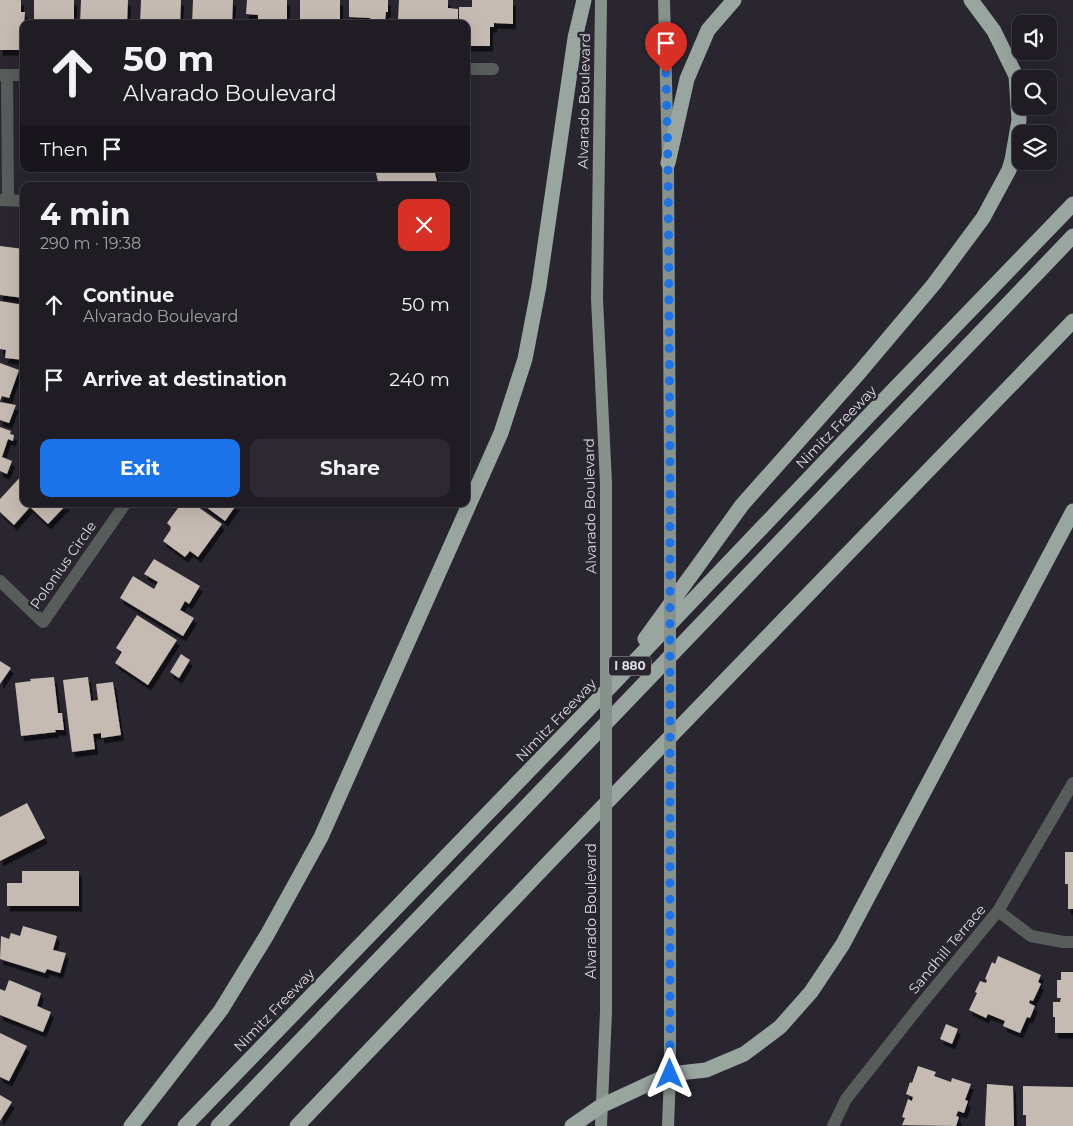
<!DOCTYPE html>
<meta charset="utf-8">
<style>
:root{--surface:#1f1c24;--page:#2c2931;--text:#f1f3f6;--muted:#a1a1a6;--line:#3c3a41;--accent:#1a73e8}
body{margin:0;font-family:Montserrat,sans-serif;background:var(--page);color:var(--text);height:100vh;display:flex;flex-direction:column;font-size:19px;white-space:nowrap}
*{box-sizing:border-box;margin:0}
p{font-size:16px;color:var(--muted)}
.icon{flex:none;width:28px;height:28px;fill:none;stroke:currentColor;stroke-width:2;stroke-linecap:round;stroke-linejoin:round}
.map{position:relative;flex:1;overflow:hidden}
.details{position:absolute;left:20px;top:182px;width:450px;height:325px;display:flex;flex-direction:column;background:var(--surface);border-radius:10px;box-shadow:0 5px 20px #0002,0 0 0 1px var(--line)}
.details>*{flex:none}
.top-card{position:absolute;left:20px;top:20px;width:450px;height:152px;border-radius:10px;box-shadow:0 5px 20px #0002,0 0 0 1px var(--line);background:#1f1c24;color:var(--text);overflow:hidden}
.buttons{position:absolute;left:1012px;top:15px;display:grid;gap:10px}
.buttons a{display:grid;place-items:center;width:45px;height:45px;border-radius:10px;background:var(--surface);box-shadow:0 5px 20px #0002,0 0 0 1px var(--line);font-size:25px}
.pin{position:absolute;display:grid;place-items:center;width:42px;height:42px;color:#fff;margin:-51px -21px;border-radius:50% 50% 50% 0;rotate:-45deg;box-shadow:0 0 5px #0007}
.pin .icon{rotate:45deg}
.me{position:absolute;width:55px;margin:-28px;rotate:0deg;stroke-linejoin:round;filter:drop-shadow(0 0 4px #0008)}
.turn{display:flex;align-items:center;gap:18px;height:105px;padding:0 20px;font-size:22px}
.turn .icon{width:65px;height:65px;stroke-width:2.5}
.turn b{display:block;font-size:35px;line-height:42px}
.then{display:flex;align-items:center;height:48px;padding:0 20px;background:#0003;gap:10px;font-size:19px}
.round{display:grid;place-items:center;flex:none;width:52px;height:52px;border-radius:10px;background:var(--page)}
.head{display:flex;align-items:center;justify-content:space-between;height:85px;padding:0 20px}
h1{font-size:30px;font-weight:700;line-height:38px}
.cta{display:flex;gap:10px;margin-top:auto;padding:10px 20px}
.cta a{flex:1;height:58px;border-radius:10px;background:var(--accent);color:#fff;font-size:20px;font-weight:700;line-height:58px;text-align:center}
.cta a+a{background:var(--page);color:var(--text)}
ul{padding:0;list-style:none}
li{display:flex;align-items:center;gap:15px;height:75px;padding:0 20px}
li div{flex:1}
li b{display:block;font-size:19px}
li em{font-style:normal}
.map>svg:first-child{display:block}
.building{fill:#c6bbb2;filter:url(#shadow)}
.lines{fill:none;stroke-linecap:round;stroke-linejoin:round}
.service{stroke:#585d5b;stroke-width:12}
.minor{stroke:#585d5b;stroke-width:12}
.primary{stroke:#87928c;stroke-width:12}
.motorway{stroke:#99a6a0;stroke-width:15}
.primary-bridge{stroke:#87928c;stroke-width:12}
.route{stroke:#1a73e8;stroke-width:9;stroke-dasharray:0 16.2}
.labels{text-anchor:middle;stroke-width:5;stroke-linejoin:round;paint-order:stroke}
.shield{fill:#292630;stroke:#a8a5ad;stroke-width:1}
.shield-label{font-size:12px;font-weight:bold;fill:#dedce2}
.street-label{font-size:14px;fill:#dedce2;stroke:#292630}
</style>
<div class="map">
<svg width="1073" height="1126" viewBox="0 0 1073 1126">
<defs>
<filter id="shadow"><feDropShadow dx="3" dy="5.5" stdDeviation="0" flood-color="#0009"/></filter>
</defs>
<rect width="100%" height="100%" fill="#292630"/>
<path class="building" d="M0,0H21V12H25L24,24L21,25V30H24L23,41H21V50H0Z
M34,0H74V24H34Z
M81,0H128L127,24H80Z
M141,0H181L180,24H140Z
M193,0H233L232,24H192Z
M247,0H287V22L258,21V15L246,14Z
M300,0H340V24H300Z
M349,0H388V12H386L385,21H393V24H370V18L349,17Z
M399,0H448V8L458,9V24H402L403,20H398Z
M472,0H513V24L494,23V27H490V46H467L468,24H459V7H472Z
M388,169H434L438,186H379L376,173Z
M0,246L24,249V298L0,295Z
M0,301L24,305V360L5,358L6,350L0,349Z
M0,363L19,370L9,398L2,396L0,401Z
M0,402L16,405L9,423L0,420Z
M0,427L11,431L10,434L14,435L13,441L8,439L2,457L12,461L7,474L0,471Z
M24,473V504H67L48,524L30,507L14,525L0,512V499Z
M181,504H194L222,524L198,557L190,551L185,557L163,541L171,529L170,528L171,527L167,523Z
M202,504H237L225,521Z
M154,559L200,586L189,604L185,601L180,610L194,618L183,636L120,598L133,576L154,589L158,582L144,574Z
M137,615L177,640L148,685L115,663L122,652L116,648Z
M181,654L190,660L179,678L170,672Z
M0,661L11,668L0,684Z
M54,677L58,713H62L64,730H55L56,732L21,736L15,683L31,681L30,679Z
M88,677L91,701L98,700L96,684L113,682L121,735L101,738V733L93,734L95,749L72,752L63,680Z
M27,803L45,838L0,861V817Z
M1065,852H1073V909H1068V884H1065Z
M22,871H79V906H7V883H22Z
M23,926L57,936L53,950L66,953L60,973L47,969L45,973L0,959L1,936L9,939L11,933L20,936Z
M998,956L1041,975L1038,982L1041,984L1033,1001L1030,1000L1029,1003L1035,1006L1030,1018L1027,1017L1020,1033L1003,1026L1005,1021L988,1014L986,1018L969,1010L977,993L975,992L980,981L986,983L987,980L985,979L992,962L995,964Z
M1061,972H1073V1033H1055V1017H1053V1002H1060L1061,998H1057V980H1061Z
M9,980L41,993L37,1006L51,1012L43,1032L0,1015V989L5,991Z
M946,1024L958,1029L952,1044L940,1039Z
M0,1033L27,1046L9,1081L0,1077Z
M918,1066L936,1072L934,1076L951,1082L952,1078L971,1084L965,1100L968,1101L964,1113L958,1111L956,1116L959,1117L956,1126L902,1125L905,1118L902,1117L908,1099L912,1101L913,1097L906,1094L910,1082L912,1083Z
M987,1084L1013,1086L1014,1126H985Z
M1023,1086L1073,1087V1126H1026V1115H1023Z
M0,1095L12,1102L0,1121Z"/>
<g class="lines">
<path class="service" d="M466,69H493
M0,75H24
M7,75L8,200"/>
<path class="minor" d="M0,200L24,201
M0,581L43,622L125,504
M998,911L1031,936L1063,942H1073
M833,1126L846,1099L918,1008L998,911L1073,783"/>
<path class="primary" d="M601,0L597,299L606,483
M664,0L668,163L670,468
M601,1126L606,1012
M668,1126L670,1074V910"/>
<path class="motorway" d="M668,163L687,79L708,30L734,0
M645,639L742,505L859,373L934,284L983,218L1009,170L1012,160L1019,120L1016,76L994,31L971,0
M131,1126L221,1010L267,935L321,837L501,433L525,359L539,286L575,38L584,0
M185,1126L611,686L875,409L1073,204
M218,1126L540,792L1073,236
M297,1126L551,860L1073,321
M572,1126L601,1106L670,1074L706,1070L744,1054L780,1027L811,992L843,944L1073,511"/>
<path class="primary-bridge" d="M670,910V468
M606,1012V483"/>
</g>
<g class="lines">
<path class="route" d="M666,73L668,164L670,468V1074"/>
</g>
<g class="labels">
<rect class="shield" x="609" y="656.5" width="42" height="19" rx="4"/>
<g class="shield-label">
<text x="630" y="670">I 880</text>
</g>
<g class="street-label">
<text transform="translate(584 101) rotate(-89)" y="5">Alvarado Boulevard</text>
<text transform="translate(836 427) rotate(-46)" y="5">Nimitz Freeway</text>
<text transform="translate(590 506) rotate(-91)" y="5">Alvarado Boulevard</text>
<text transform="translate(63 565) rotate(-55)" y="5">Polonius Circle</text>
<text transform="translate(556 720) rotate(-46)" y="5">Nimitz Freeway</text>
<text transform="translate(591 911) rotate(-90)" y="5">Alvarado Boulevard</text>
<text transform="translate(947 949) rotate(-50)" y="5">Sandhill Terrace</text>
<text transform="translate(274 1010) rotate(-46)" y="5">Nimitz Freeway</text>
</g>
</g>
</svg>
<div class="buttons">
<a><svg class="icon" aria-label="sound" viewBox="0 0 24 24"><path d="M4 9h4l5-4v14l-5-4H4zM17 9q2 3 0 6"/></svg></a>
<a><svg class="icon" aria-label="search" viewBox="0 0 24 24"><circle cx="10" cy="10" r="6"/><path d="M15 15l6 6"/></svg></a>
<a><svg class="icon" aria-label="layers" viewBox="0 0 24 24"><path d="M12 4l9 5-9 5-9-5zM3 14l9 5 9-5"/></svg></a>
</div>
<div class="pin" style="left:666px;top:73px;background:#d93025"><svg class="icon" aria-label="arrive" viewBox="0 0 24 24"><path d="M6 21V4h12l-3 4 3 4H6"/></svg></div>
<svg class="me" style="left:670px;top:1074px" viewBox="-20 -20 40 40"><path d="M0-17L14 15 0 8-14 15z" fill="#1a73e8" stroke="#fff" stroke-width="4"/></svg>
<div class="top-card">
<div class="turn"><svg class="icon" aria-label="ahead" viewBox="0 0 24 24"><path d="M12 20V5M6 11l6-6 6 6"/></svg><div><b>50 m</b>Alvarado Boulevard</div></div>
<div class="then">Then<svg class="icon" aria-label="arrive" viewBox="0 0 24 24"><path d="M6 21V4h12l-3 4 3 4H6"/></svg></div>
</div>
<section class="details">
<div class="head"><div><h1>4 min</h1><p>290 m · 19:38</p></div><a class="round" style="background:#d93025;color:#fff"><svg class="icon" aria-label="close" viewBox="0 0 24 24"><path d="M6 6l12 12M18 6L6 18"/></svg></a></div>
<ul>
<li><svg class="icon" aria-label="ahead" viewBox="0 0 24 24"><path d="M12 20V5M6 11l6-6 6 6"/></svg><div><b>Continue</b><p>Alvarado Boulevard</p></div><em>50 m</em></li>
<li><svg class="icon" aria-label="arrive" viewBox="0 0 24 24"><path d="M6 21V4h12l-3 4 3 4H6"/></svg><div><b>Arrive at destination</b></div><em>240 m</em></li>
</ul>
<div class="cta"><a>Exit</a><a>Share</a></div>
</section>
</div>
